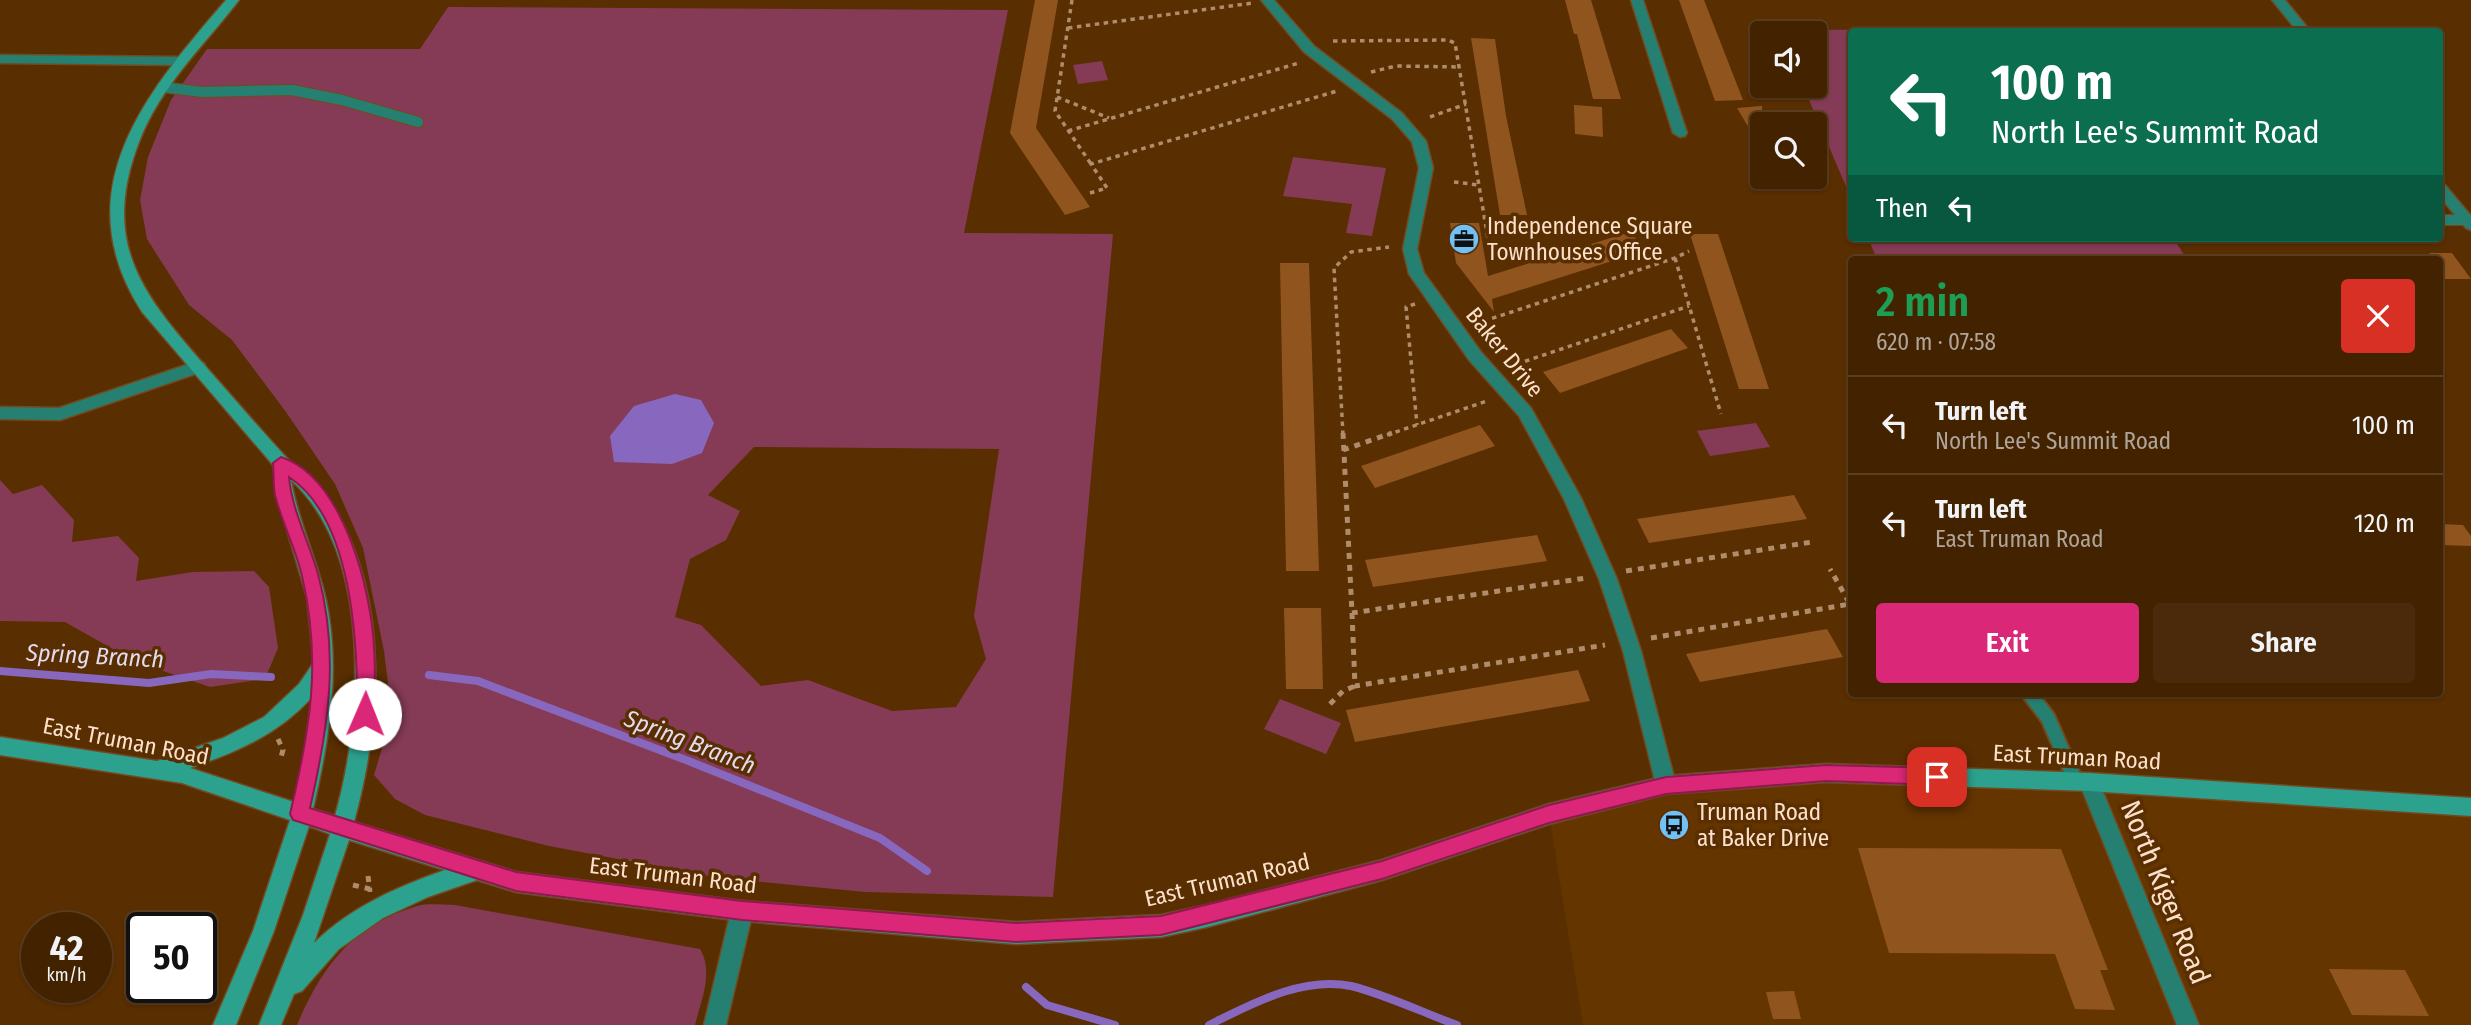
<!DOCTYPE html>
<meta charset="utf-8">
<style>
:root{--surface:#432200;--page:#4a2a0a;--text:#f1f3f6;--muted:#afa499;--line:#5b3f22;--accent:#db2777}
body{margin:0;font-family:"Fira Sans Condensed",sans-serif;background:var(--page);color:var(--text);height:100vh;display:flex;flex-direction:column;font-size:26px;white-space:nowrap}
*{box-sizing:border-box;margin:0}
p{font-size:23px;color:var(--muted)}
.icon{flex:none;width:38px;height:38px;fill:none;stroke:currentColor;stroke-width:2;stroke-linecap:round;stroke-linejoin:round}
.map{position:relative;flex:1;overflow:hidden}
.sheet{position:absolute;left:1848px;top:256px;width:595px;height:441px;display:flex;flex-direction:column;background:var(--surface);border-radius:7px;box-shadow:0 2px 5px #0004,0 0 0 2px var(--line)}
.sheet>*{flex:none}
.hud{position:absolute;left:1848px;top:28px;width:595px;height:214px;border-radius:7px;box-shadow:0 2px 5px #0004,0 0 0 2px var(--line);background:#0b6e4f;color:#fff;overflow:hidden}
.buttons{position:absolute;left:1750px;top:21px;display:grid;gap:14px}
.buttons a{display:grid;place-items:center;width:77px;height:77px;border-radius:7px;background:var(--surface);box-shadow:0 2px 5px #0004,0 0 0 2px var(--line);font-size:35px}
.speed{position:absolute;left:21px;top:912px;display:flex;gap:14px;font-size:35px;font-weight:700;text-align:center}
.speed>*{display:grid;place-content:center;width:91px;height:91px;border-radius:50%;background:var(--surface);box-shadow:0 2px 5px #0004,0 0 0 2px var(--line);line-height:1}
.speed small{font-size:18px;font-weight:400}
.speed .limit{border:4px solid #111;border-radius:10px;background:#fff;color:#111}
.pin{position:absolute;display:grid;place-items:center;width:60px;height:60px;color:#fff;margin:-30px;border-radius:14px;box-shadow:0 4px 10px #0006}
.me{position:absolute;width:77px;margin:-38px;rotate:1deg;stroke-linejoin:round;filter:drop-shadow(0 0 5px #0008)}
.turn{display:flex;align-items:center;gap:24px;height:147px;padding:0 28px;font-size:32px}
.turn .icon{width:91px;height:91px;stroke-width:2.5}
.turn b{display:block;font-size:49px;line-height:60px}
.then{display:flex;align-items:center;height:66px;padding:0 28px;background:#0003;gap:14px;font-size:26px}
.round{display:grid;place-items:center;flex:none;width:74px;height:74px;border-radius:7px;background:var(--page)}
.headline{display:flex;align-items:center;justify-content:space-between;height:119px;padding:0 28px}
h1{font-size:42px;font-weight:600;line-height:52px;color:#1e9e55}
.primary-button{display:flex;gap:14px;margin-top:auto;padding:14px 28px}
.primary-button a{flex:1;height:80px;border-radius:7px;background:var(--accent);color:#fff;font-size:28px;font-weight:600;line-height:80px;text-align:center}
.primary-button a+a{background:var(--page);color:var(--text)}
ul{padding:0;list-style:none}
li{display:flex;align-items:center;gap:21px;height:98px;padding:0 28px;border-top:2px solid var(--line)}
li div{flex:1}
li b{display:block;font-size:26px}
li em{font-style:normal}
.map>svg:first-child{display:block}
.built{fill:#653500}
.green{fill:#853b55;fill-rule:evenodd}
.water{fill:#8868bf}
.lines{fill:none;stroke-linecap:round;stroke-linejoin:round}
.stream{stroke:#8868bf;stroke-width:8}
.building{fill:#90551e}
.service-far1-casing{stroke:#734a20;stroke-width:12}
.service-casing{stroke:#734a20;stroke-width:18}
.minor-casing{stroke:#734a20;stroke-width:3}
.secondary-casing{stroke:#734a20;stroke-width:3}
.path-far1{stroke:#af8c6b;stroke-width:3.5;stroke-dasharray:4.5 4.5;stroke-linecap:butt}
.path{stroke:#af8c6b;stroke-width:5;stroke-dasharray:6 6;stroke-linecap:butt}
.service-far1{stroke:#258071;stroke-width:10}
.service{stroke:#258071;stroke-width:14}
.minor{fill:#258071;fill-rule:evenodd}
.secondary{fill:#2ca18e;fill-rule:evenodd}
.route{fill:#db2777;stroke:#8e194d;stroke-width:2}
.labels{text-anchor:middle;stroke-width:7;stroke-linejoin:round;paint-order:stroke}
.poi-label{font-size:23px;fill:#fce0cb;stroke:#592e00;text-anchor:start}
.street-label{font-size:23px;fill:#fce0cb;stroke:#592e00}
.water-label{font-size:24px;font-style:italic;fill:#e2dbf2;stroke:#592e00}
.near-street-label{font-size:28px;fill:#fce0cb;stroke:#592e00}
</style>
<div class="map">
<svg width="2471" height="1025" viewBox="0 0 2471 1025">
<rect width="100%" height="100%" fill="#592e00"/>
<path class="built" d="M2089,782L2471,804V1025H1583L1549,814L1666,785Z"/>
<path class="green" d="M448,7L1008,10L964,233L1113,234L1053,897L865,892L719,878L549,846L425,815L395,799L374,775L392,715L384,651L363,548L335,484L286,412L232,340L189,305L147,239L140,200L148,157L171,100L207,49H420ZM754,447L999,449L974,616L986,659L956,707L892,711L808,680L761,686L701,625L675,617L690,559L726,540L740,511L708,495Z
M2035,29L2037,31L1852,32L1851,198L1803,86H1815V33H1780L1779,30Z
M1102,61L1108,80L1078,84L1073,65Z
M1293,157L1386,168L1372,236L1346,233L1352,204L1283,196Z
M1868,238H2173L2187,259H1877Z
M1756,423L1770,447L1710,456L1697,431Z
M0,480L13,494L42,485L74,520L72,542L118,536L139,558L136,581L193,572L254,571L269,587L278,648L265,679L210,687L134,661L65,622L0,621Z
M1280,699L1341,723L1326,754L1264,729Z
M455,905L700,949C714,972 701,1001 695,1025H297C322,966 353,925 417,906C428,903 443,905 455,905Z"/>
<path class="water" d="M675,394L701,400L714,423L702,453L672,464L614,462L610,436L634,406Z"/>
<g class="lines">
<path class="stream" d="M0,671L149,683L211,674L271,677
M429,675L478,681L686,760L880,838L927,871
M1026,987L1047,1005L1115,1025
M1209,1025C1252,1004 1302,976 1351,986C1384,994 1424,1013 1457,1025"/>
</g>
<path class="building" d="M1035,0H1058L1036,128L1090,207L1065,215L1010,133Z
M1565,0H1591L1621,99H1593L1577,34H1574Z
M1679,0H1704L1743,100L1715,101Z
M1471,38L1495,39L1506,116L1527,215H1500Z
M1574,105L1602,107L1603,137L1575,134Z
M1762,106V150L1737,108Z
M1450,223H1479L1488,276L1630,232L1647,250L1492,299L1494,312L1456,263Z
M1690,234H1718L1769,389H1739Z
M2429,253H2452L2471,279H2440V259H2434Z
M1280,263H1309L1319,571H1286Z
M1671,329L1688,348L1560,393L1543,372Z
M1480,425L1495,446L1375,488L1361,466Z
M1794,495L1807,519L1649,543L1637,519Z
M2440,524L2463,525L2471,536V546L2440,545Z
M1537,535L1547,561L1373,587L1365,560Z
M1284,608H1321L1323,689H1286Z
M1827,629L1843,657L1700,682L1686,654Z
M1578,670L1590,701L1355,742L1346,710Z
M1858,848L2061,849L2108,970H2100L2115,1010L2075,1009L2055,954L1889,953Z
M2329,969L2405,970L2429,1016L2352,1015Z
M1794,991L1801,1019H1773L1766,992Z"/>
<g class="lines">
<g class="service-far1-casing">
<path id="service-far1" d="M162,87L202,92L292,90L342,100L418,122
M2440,220H2467"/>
</g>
<g class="service-casing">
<path id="service" d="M2029,693L2048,718L2076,782"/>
</g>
<g class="minor-casing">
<path id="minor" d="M1261,0H1274L1314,46L1402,113L1426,141L1433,168L1417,249L1424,273L1481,352L1531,408L1581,498L1617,579L1641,651L1676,785L1673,792L1666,794L1659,792L1656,785L1623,651L1599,579L1564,499L1519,416L1469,360L1409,274L1403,249L1419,168L1412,142L1392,119L1304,52Z
M1631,0H1643L1687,133L1685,136L1680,137L1673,133Z
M2272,0H2285L2311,32H2298Z
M0,55L181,57L187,61L181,65L0,63Z
M2440,183L2445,185L2471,216V230L2466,228L2440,197Z
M198,361L204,363L206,367L204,371L60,420L0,419V407L59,408Z
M2089,773L2096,775L2099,782L2199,1025H2177L2079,782L2082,775Z
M742,901L750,904L753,911L726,1025H704L731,911L734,904Z"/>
</g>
<g class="secondary-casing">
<path id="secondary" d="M226,0H239C203,47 161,85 139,142C100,244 143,295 207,368C233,397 258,427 284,455C304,477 322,485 337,513C389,605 381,724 354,822L516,872L742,901L1016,922L1161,915L1207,905L1382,860L1549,804L1666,776L1826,764L2089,773L2471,798V816L2089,791L1826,782L1666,794L1549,824L1382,880L1207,927L1161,937L1016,944L742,921L516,892L477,880L428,897L383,918L339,949L302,991L294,994L281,1025H259L303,915L330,834L309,826L274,931L236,1025H213L253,931L290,820L182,783L0,755V737L157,761L223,738L264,717L299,684L314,662L307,597L279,503L273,465L142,312C63,189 147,92 226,0ZM291,480C373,555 363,718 335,816L313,809C329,741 341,669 326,600C317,559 298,522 291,480ZM312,697L302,772L294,802L190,768C237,752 279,734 312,697ZM349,840L445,870C397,887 351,907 314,943Z"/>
</g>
<path class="path-far1" d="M1072,0L1055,111L1091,164
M1068,28L1253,3
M1333,41L1448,40L1455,43L1488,239
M1371,72L1396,66L1460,67
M1057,97L1109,118
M1430,117L1466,104
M1068,131L1299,63
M1454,182L1479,185
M1090,193L1107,188L1091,164L1337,91
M1675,258L1721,414
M1415,304L1406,307L1417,425
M1475,324L1675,258L1689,251
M1508,367L1689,306
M1343,435L1334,268L1351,252L1389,247
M1387,435L1487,401"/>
<path class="path" d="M1343,433L1352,613L1586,578
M1343,450L1392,433
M1626,571L1812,542
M1352,613L1355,686L1605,645
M1651,638L1850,604L1830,569
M1330,704L1343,691L1355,686
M278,739L283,750L280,761
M368,876L370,892
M353,885L370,889"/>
<use href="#service-far1" class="service-far1"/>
<use href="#service" class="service"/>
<use href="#minor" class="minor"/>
<use href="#secondary" class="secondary"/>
</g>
<path class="route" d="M281,457C337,475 363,566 371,618C376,650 375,682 374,714L372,720L365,722L359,720L357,714C358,645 353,519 289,477C292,511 309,542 318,574C340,655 328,729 310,808L516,872L742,901L1016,923L1161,916L1382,861L1549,805L1666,777L1826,765L1937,768L1944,771L1946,777L1944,783L1937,785L1826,781L1666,794L1549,823L1382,879L1161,935L1016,942L742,920L516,891L293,820L290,814C310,730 322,662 302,576C296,549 282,523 275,495C273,485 274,473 273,463Z"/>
<defs>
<g id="office-disc" transform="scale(1.575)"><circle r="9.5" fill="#72c1f5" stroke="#592e00"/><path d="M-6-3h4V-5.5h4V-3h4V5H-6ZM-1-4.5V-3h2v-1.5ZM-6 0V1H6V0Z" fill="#111"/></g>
<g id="bus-disc" transform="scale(1.575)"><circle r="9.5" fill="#72c1f5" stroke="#592e00"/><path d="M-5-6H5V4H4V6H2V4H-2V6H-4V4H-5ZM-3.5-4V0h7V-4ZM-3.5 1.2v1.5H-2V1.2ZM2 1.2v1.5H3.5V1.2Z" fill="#111"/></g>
</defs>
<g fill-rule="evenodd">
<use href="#office-disc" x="1464" y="239"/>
<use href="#bus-disc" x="1674" y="825"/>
</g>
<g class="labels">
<g class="poi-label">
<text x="1487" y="234">Independence Square<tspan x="1487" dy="26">Townhouses Office</tspan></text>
<text x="1697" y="820">Truman Road<tspan x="1697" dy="26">at Baker Drive</tspan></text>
</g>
<g class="street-label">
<text transform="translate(1505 352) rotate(51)" y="8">Baker Drive</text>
<text transform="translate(126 741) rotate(11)" y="8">East Truman Road</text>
<text transform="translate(2077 757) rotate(3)" y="8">East Truman Road</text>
<text transform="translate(673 875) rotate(7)" y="8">East Truman Road</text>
<text transform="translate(1227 880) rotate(-13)" y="8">East Truman Road</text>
</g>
<g class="water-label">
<text transform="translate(95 656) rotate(3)" y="8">Spring Branch</text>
<text transform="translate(690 742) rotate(21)" y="8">Spring Branch</text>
</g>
<g class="near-street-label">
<text transform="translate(2166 892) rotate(68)" y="10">North Kiger Road</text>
</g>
</g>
</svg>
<div class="buttons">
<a><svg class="icon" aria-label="sound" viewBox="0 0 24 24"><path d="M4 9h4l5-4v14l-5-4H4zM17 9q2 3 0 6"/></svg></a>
<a><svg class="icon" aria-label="search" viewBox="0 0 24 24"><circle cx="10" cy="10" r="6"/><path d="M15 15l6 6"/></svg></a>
</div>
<div class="speed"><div>42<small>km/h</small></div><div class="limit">50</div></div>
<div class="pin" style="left:1937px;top:777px;background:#d93025"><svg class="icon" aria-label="arrive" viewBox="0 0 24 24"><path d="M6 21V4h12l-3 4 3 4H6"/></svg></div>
<svg class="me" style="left:365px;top:714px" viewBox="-20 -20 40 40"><circle r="19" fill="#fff"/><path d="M0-13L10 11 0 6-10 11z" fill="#db2777"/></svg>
<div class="hud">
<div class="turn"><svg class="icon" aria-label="left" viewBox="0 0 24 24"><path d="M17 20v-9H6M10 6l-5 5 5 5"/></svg><div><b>100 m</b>North Lee's Summit Road</div></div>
<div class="then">Then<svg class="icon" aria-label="left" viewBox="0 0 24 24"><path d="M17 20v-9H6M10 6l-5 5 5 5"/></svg></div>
</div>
<section class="sheet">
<div class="headline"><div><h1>2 min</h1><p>620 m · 07:58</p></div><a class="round" style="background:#d93025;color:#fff"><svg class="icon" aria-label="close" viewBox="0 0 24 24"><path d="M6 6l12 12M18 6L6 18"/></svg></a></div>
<ul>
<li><svg class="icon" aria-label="left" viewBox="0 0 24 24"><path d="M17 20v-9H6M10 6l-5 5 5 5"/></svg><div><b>Turn left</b><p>North Lee's Summit Road</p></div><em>100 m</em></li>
<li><svg class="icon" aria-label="left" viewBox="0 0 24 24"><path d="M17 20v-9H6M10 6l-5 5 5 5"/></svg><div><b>Turn left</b><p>East Truman Road</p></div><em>120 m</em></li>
</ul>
<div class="primary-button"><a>Exit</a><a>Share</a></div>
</section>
</div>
